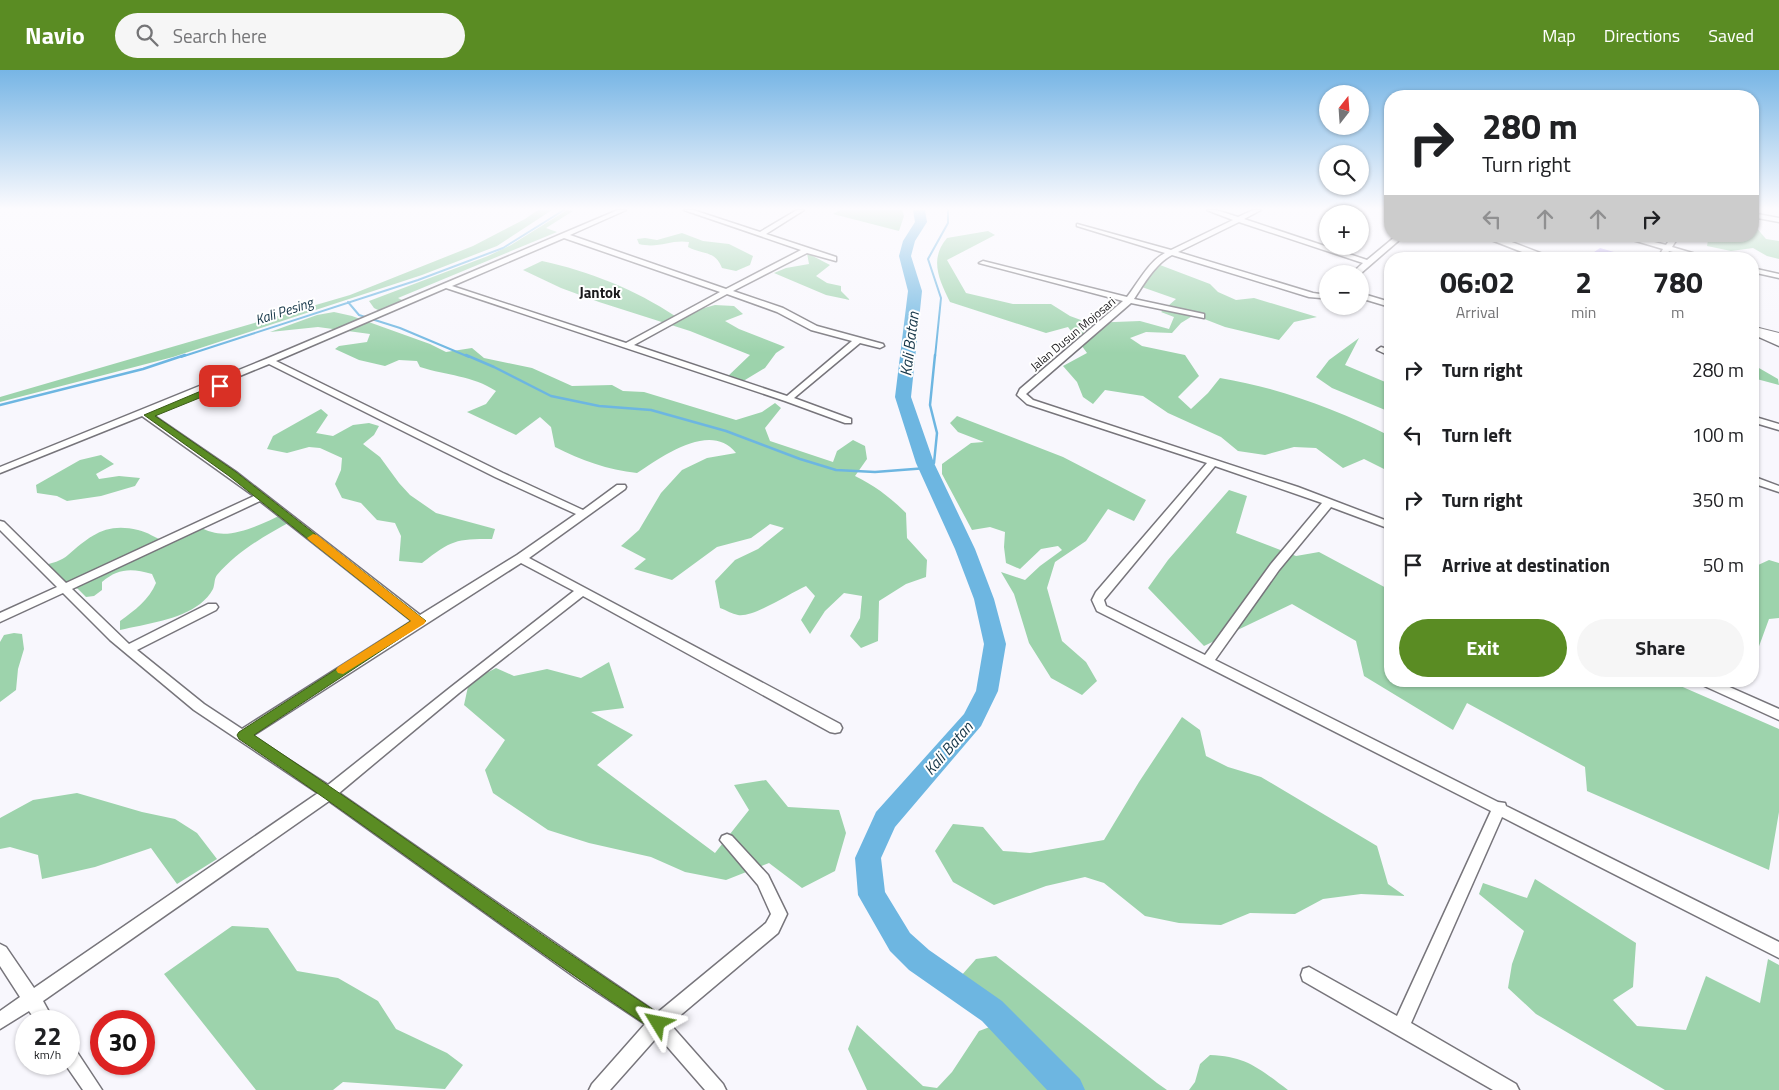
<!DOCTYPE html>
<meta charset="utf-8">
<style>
:root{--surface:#fff;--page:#f6f6f6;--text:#202124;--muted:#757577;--accent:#5a8c23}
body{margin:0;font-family:"Titillium Web",sans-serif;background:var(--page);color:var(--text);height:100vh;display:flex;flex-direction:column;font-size:19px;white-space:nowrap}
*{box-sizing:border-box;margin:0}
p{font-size:16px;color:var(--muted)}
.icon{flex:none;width:28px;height:28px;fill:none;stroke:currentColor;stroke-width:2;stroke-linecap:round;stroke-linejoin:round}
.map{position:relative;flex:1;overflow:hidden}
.sheet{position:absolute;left:1384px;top:182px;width:375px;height:435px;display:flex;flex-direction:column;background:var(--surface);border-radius:20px;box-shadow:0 1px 4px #0004}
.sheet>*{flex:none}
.top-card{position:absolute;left:1384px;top:20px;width:375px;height:152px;border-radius:20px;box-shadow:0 1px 4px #0004;background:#fff;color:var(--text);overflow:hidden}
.needle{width:32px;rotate:17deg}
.tools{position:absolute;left:1319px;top:15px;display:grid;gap:10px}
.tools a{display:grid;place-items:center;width:50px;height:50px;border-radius:50%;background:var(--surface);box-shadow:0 1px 4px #0004;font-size:25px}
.speed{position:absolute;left:15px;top:940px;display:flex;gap:10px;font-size:25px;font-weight:700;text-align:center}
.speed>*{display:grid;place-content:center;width:65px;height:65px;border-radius:50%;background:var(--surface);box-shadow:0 1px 4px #0004;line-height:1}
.speed small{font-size:12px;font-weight:400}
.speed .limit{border:8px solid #d22;background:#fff;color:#111}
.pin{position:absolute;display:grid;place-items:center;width:42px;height:42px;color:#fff;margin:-21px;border-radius:10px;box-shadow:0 2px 8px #0006}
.me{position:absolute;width:55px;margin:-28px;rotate:305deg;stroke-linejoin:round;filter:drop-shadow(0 0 4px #0008)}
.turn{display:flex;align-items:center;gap:18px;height:105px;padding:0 15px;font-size:22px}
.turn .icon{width:65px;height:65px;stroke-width:2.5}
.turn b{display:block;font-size:35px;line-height:42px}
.lanes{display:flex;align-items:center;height:48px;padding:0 15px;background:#0003;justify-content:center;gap:25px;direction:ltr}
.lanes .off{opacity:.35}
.eta{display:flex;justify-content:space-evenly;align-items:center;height:85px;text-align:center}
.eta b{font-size:30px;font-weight:700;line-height:35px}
.cta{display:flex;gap:10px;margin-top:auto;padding:10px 15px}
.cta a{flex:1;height:58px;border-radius:30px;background:var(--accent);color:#fff;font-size:20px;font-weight:700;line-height:58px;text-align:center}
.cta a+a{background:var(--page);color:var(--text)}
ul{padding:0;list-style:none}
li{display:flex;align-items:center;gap:15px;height:65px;padding:0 15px}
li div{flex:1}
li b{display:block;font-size:19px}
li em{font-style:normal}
header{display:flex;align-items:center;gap:30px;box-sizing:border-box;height:70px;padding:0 25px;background:var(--accent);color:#fff}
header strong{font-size:24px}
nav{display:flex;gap:28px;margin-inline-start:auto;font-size:18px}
.search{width:350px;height:45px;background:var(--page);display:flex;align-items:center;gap:12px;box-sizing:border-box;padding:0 18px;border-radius:28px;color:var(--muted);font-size:19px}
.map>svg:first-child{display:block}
.green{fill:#9dd3ac}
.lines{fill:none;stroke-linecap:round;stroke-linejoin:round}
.stream-far1{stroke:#6db6e1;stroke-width:2}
.stream{stroke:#6db6e1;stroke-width:2.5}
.river{fill:#6db6e1;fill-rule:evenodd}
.building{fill:#c5b3f6}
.minor-casing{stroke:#77757b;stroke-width:3}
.tertiary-casing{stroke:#77757b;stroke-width:2}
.secondary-casing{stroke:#77757b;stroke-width:3}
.minor{fill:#fff;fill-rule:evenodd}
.tertiary{fill:#fff;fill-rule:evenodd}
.secondary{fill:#fff;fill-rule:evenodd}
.route{fill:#5a8c23;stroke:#3a5b17}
.slow{fill:#f59e0b}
.labels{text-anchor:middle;stroke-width:4;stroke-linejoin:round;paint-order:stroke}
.far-street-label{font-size:12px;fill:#1a191b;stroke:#fff}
.far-water-label{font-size:14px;font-style:italic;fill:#153648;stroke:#fff}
.far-quarter-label{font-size:15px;font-weight:bold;fill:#1a191b;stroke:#fff}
.water-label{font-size:16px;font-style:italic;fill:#153648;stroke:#fff}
</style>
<header>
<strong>Navio</strong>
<div class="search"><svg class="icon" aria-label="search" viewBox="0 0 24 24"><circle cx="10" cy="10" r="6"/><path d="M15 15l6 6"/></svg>Search here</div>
<nav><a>Map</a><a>Directions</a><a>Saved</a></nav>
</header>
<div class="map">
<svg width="1779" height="1020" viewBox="0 0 1779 1020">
<rect width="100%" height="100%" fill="#f8f7fd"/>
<path class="green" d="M538,140H552L497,176L422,205L173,287L0,332V327L350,225L473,176L525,149Z
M567,140L573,141L546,158L557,162L398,228L404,231L380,241L374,238L369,231L488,186L511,175Z
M840,140H902L904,146L899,161L833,144Z
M1753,155L1755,156L1766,169L1779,171V189L1767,186L1753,178L1731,181L1707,176L1708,170L1719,167L1737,170L1742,166H1752Z
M988,161L995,165L947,190L966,223L1013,234H1051L1070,246L1089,253L1140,251L1169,259L1174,247L1161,242L1176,229L1139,216L1160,195L1210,214L1218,222L1236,230L1254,228L1317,247L1294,252L1279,270L1225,257L1194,245L1181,253L1172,263L1146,262L1130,268L1142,276L1185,285L1199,306L1178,327L1191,339L1208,323L1220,308C1280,318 1335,339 1390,366V402L1364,389L1343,398L1316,378L1294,377L1265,385L1238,381L1221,367L1168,343L1143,326L1105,320L1093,334L1083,327L1077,312L1063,296L1087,283L1068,257L1046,263L950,232C939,210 929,189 947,168Z
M682,163L703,171L729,174L753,186L750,195L736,201L722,198C715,180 703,185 688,177L689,172C671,169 659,179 639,174L637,169L645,168L657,170Z
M807,183L830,195L816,206L827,213L841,216V221L850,230L826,225L774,203L786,198L809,194Z
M542,191C589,201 636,220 675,246L715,235L734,236L743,244L725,251L739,259L785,277L776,283L765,298L740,313L726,308L750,285L690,261L599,232L561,218L523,200Z
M334,242L352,246L430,274L446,282L472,278L484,288L532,298L572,316L612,315L623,321L644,322L736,350L762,342L775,333L781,338L765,358L770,371L833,392L837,381L853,370L865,376L867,389L855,406C875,416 890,427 906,443L907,468L927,490L926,507L906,514L879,531L878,571L861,578L850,566L860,548L862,526L844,523L825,541L810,564L801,550L815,526L806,516C790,523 753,548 738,545C732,544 726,540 720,538L715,511L735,490L758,479L784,458L770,454L751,468L717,477L672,510L634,499L646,489L621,476L639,460L661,423L682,400L707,388L736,383C711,351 663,386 637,403C608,400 581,390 555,377L551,357L540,347L516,365L467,342L486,334L496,321C471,305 448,306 420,297L417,291L399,290L385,296L359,290L335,279L339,276L367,272L370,264L318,257L270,262L317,245Z
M1359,268L1345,295L1390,314V342L1332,318L1316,307L1329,290Z
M1752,294L1778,309L1779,315L1753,308Z
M321,339L328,345L316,363L333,366L353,355L369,353L379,356L374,365L363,374L380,387L399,413L410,425L436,443L495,459L492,469C455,469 452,470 422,493L399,491L401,466L395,453L377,450L361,433L342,428L335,414L341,400L342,388L320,378L309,377L287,383L267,379L273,366Z
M957,346L1063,387L1146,430L1134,451L1108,439L1086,471L1055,492L1047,518L1062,571L1086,592L1097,611L1082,625L1051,608L1029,573L1014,524L1001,502L1025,510L1040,496L1062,480L1058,476L1041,479L1020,499L1006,493L1004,477L1005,462L990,457L972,460L942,404V394L971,373L984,372L958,362L950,353Z
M101,385L114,394L96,404L99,409L119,406L140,408L135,416L101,426L67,431L57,426L37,423L36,415L80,390Z
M1229,420L1247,426L1236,463L1296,486L1319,482L1390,520V611H1669L1779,659V742L1769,800L1587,721L1585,697L1467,633L1453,660L1364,606L1356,571L1292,534L1204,576L1148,518L1168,490Z
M283,444L292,451C264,466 238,481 217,505C214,509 215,514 213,519C210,525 205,530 200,534C179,550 146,554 120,560V551C135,540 149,530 156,513L152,504C132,498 118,498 102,512V520L94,526L86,527L78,519L59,512L43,496C51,493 62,491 68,485C90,466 106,452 138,460C148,462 155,468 164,471L198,456C202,458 207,461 212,462C233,469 264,453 283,444Z
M1769,490L1779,493V548L1769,549L1758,579L1753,576V495L1756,496Z
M14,563L22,564L24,579L18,599L16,620L0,632V572L4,565Z
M609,592L624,638L591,642L633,665L597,695L715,783L749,740L734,715L766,710L788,737L839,740L846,763L835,801L802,818L769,793L726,810L685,802L651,787L589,773L548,760L493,723L485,700L505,670L464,635L469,612L496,598L514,606L547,599L581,608Z
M1182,647L1200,660L1206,686L1228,697L1261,707L1377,776L1388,814L1405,826L1361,824L1323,829L1295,844L1250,843L1221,855L1179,853L1145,846L1104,813L1085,807L1046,816L994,835L953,812L935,781L953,754L983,757L1003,781L1030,783L1104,770L1139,712Z
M77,723L142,742L175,749L197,763L217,789L177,814L151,778L95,797L42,809L38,785L10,777L0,779V748L33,730Z
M1535,809L1636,873L1633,917L1613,930L1637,956L1686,960L1706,906L1760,933L1768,889L1779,895V1020H1665L1536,944L1508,918L1512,894L1524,861L1479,824L1483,813L1527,828Z
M232,856L268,858L297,901L338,908L378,931L396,959L447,983L463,995L445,1019L343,1012L333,1020H256L164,904Z
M996,886L1157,1013L1167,1020H867L848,979L857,955L923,1016L937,1018L952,1002L979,961L1003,952L992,941L953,915L976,889Z
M1210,985C1246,986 1260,999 1288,1020H1189L1195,1012L1200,994Z"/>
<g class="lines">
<path class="stream-far1" d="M348,232L359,245L400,258L469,287
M181,287L418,210L503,178L564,140
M935,287L941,228L928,189L948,153V140"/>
<path class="stream" d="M466,285L494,297L551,326L599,336L651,340L726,361L800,389L836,400L875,402L927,398L934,393L937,363L930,335L935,285
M0,335L143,299L185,285"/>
<path class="river" d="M913,140H925L927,152L915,171L911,186L922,221L911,327L934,393L975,479L994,529L1006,574L998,621L981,656L895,757L881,788L885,822L910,863L929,880L1002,931L1080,1009L1085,1020H1047L982,951L909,900L890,881L858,825L855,788L876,742L964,644L976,621L984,574L974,529L955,479L916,393L895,327L908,221L899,186L903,171L915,152Z"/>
</g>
<path class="building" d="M1600,178L1614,182L1605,189H1584Z"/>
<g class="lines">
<g class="minor-casing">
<path id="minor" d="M618,140H626L570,165L726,219L801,180L684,140H693L760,162L797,140H804L766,164L836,187V191L807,183L733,221L783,238L817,256L883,274L884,276L880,278L860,273L794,328L851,349V353H845L785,331L446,218L276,291L503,403L583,440L617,415H625L626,417L625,419L529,488L840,654L842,658L840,662L835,663L830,662L583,526L459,623L339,723L591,898L657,943L766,853L771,844L758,815L720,770L722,766L727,764L732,766L768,805L787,844L778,863L670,954L723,1014L726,1020H705L658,966L610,1020H589L592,1014L645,954L579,910L329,731L43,931L54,951H36L29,941L0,959V941L20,927L0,896V874L6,877L34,918L318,723L194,640L110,570L63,523L0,552V543L57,517L0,460V451L4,452L66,513L254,426L142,346L0,403V397L266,289ZM564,168L720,222L626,273L452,216ZM727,224L777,242L811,260L852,271L787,326L634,275ZM269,294L495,407L576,444L517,485L420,545L236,402L150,343ZM260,431L412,551L242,659L204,634L137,580L216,540L218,537L216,534H208L129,574L72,519ZM521,493L574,521L451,617L328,715L252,666Z
M1207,140H1216L1238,147L1253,140H1261L1244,149L1367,190L1396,166H1404L1360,204H1351L1363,193L1239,152L1178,182L1313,223L1320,224L1328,221V226L1321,228L1309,227L1172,185C1155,194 1144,214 1134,229L1204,244V248L1131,233L1026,324L1033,330L1298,417L1390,452V459L1331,437L1279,500L1215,590L1498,732L1505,733L1506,736L1779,872V888L1502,747L1411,953L1516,1014L1519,1020H1493L1303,911L1301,905L1303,899L1309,897L1397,946L1491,741L1097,541L1092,530L1096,522L1207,393L1027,334L1017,325L1020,319L1123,231L979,193L983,191L1127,227C1138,213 1149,191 1165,183L1077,156V154L1171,180L1233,150ZM1215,396L1322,433L1271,494L1205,585L1106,536L1104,530Z
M1752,143L1779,148V152L1752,147Z
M1619,166H1631L1666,175L1672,166H1679L1672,177L1713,189H1701L1669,181L1664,189H1657L1663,179Z
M1752,198L1779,204V208L1752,202Z
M1360,223L1390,232V237L1360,228Z
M1381,277L1390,280V286L1377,280Z
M1752,346L1779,354V360L1752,352Z
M1752,406L1779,416V422L1752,413Z
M1698,611H1716L1779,639V650L1700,614Z
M69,976L75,979L102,1020H83L65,994H69Z"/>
</g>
<g class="tertiary-casing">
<path id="tertiary" d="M1759,258L1779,263V269L1755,263L1754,261Z"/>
</g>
<g class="secondary-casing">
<path id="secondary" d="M1481,166H1496L1556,189H1540Z
M1752,256L1779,267V276L1752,264Z"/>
</g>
<use href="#minor" class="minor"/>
<use href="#tertiary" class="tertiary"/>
<use href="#secondary" class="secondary"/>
</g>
<linearGradient id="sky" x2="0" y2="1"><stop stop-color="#77b5e5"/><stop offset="0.49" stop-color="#fcfbfe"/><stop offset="1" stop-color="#fcfbfe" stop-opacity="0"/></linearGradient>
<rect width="1779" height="283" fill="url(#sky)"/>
<path class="route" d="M220,313L224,314V318L155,346L236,402L426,551L254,665C392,757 525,856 664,947L666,953L664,959L658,961L652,959C512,865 378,763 239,669L237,665L239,662L411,551L229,406L144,345Z"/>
<path class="slow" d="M313,464L317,465L426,551L424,554L343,604L338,603L336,600L338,597L411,551L309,470L307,468Z"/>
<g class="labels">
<g class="far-street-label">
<text transform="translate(1073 264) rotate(-40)" y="4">Jalan Dusun Mojosari</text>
</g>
<g class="far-water-label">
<text transform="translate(284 241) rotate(-18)" y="5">Kali Pesing</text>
</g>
<g class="far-quarter-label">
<text x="600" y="228">Jantok</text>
</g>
<g class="water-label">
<text transform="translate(909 274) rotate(-83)" y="6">Kali Batan</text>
<text transform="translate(948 678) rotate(-49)" y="6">Kali Batan</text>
</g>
</g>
</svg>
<div class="tools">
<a><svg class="needle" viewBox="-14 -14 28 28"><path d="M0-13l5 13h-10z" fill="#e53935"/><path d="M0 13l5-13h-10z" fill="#757577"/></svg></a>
<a><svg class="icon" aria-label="search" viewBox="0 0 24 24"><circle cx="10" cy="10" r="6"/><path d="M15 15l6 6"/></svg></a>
<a>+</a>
<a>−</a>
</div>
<div class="speed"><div>22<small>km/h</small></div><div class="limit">30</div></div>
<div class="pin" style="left:220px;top:316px;background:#d93025"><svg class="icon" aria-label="arrive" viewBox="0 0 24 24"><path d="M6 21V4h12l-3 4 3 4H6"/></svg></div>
<svg class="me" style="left:658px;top:953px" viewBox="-20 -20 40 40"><path d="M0-17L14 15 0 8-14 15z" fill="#5a8c23" stroke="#fff" stroke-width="4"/></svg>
<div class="top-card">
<div class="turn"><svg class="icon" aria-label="right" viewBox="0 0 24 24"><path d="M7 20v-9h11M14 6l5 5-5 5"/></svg><div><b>280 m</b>Turn right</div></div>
<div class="lanes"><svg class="icon off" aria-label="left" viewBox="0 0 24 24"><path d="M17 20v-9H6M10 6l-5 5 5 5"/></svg><svg class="icon off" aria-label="ahead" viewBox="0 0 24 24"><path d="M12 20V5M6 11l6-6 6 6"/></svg><svg class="icon off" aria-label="ahead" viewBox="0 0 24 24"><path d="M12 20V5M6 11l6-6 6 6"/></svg><svg class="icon" aria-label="right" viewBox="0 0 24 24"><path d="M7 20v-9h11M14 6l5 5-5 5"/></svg></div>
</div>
<section class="sheet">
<div class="eta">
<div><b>06:02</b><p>Arrival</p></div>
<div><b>2</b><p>min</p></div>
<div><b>780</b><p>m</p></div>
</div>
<ul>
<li><svg class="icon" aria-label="right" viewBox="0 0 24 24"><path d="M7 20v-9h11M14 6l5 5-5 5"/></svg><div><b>Turn right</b></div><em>280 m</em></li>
<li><svg class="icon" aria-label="left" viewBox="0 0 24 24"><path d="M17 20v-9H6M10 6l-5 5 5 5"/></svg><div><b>Turn left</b></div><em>100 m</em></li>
<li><svg class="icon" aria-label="right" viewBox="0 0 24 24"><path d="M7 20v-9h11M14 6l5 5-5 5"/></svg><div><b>Turn right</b></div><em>350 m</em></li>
<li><svg class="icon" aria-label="arrive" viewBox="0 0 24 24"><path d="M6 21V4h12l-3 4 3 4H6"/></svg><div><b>Arrive at destination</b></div><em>50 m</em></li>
</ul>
<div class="cta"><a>Exit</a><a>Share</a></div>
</section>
</div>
